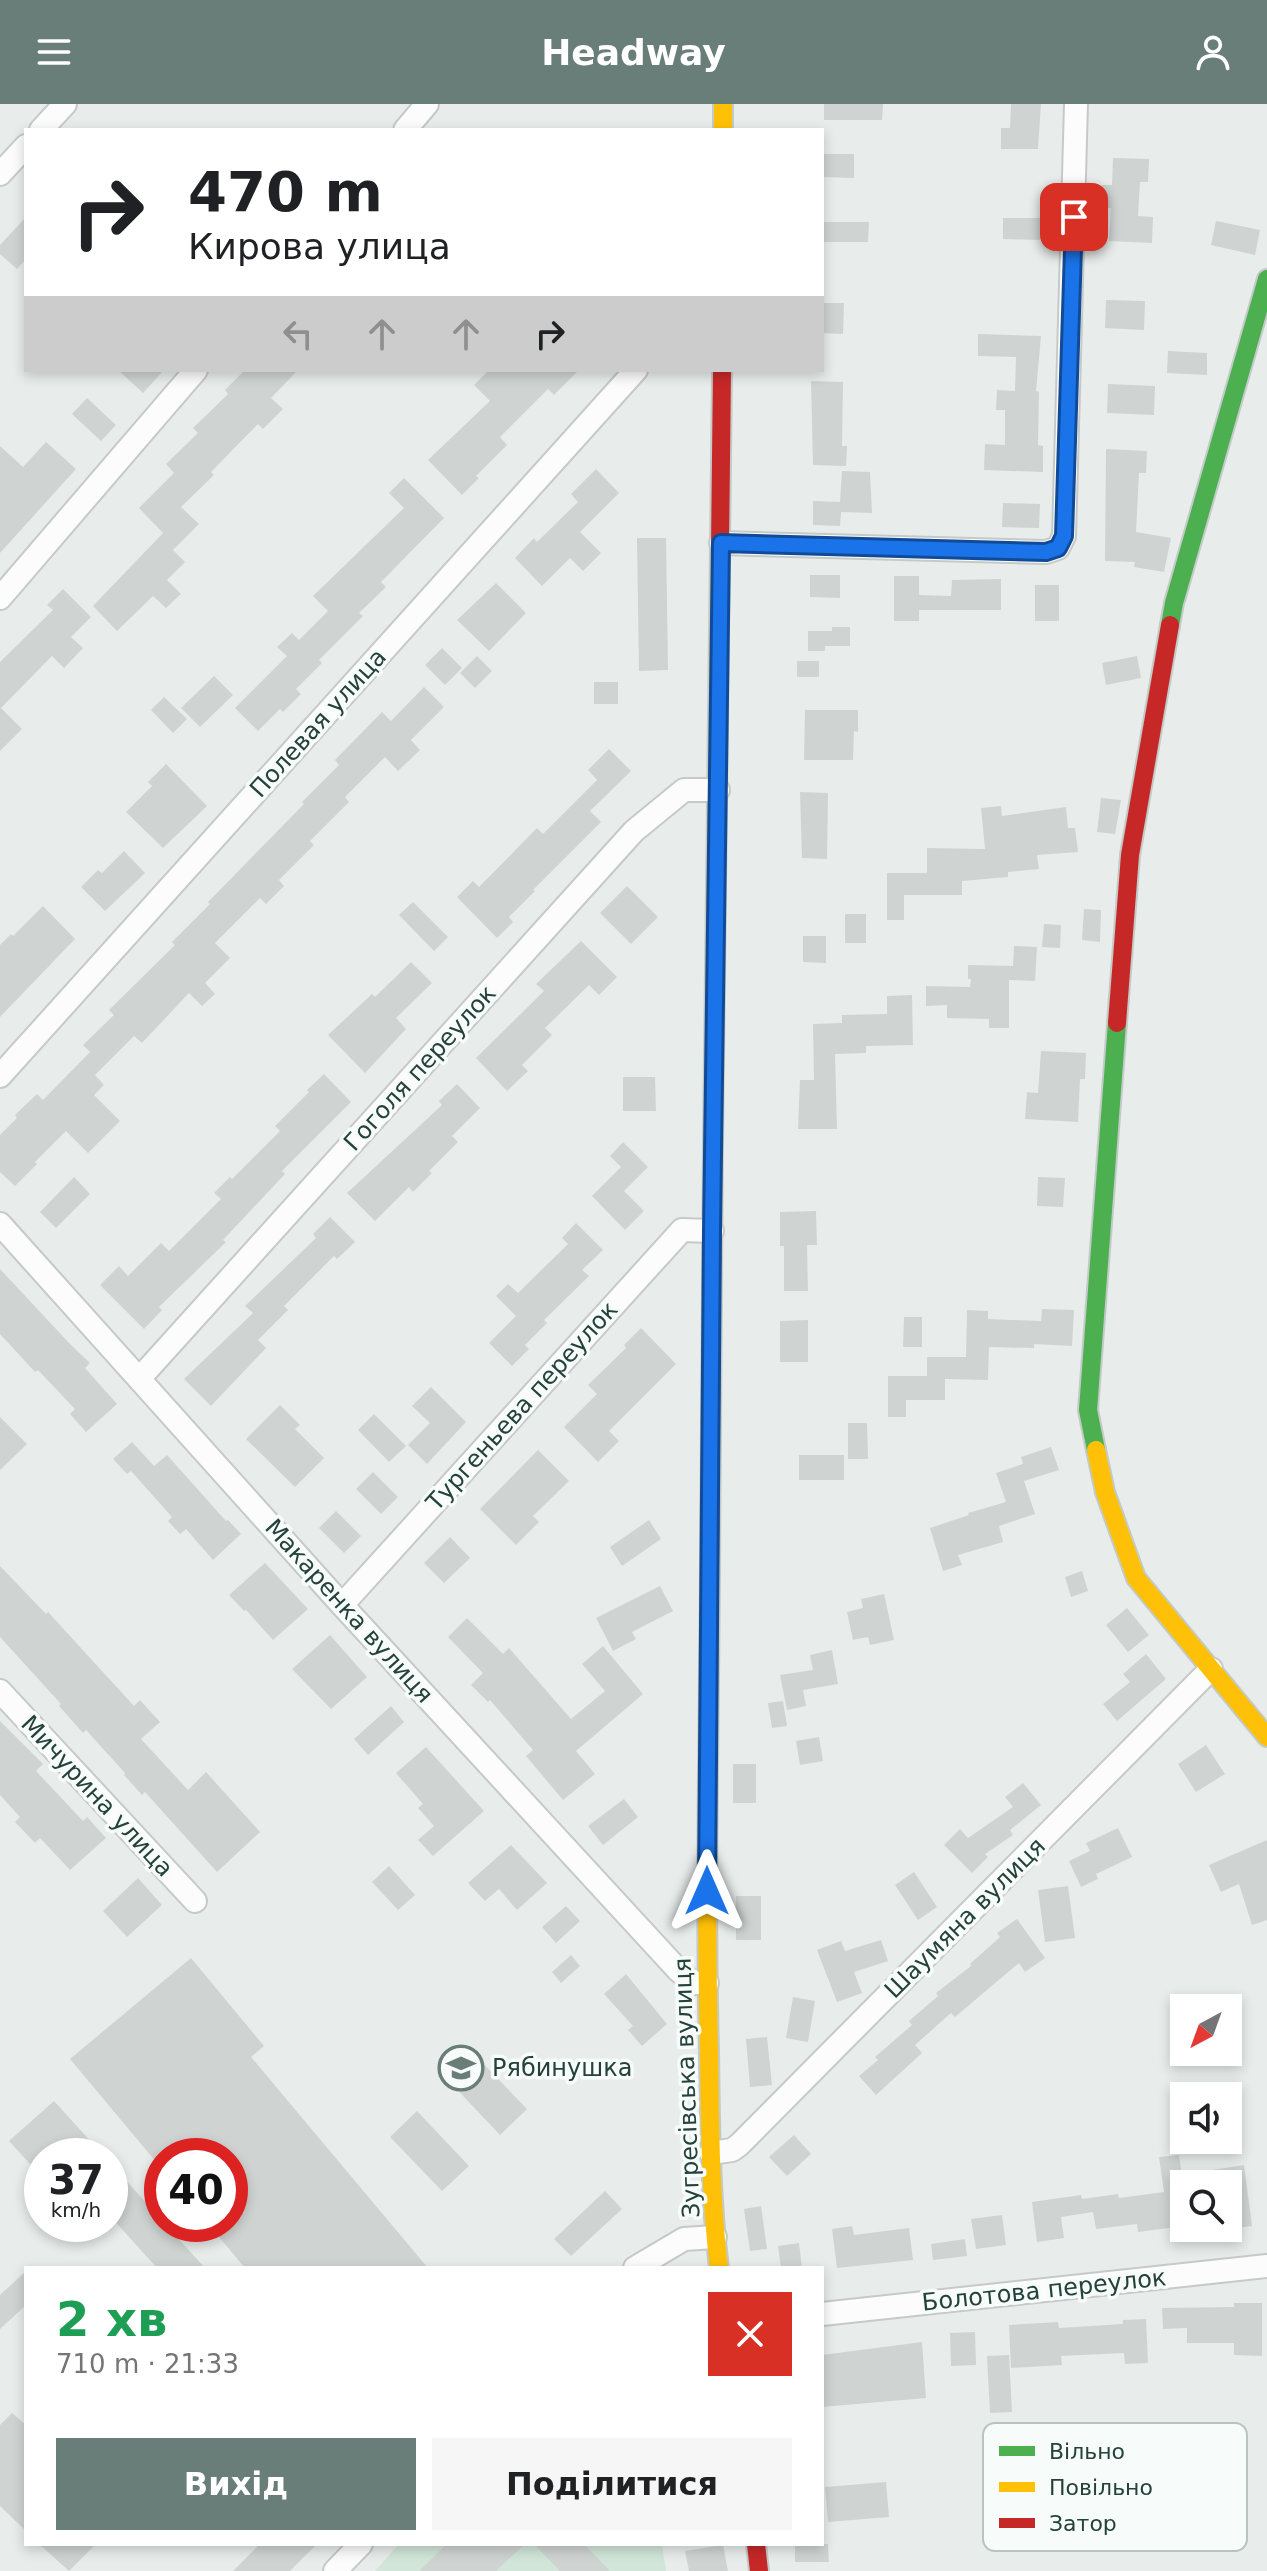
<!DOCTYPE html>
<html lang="uk">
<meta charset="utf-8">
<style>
:root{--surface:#fff;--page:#f6f6f6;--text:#202124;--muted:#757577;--accent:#697e78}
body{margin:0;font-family:"DejaVu Sans",sans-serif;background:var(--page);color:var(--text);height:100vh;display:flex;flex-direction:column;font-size:30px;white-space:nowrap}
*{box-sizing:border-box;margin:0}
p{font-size:26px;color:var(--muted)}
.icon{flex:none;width:44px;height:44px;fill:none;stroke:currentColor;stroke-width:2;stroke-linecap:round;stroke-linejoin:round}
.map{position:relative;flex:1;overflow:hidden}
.side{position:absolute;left:24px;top:2162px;width:800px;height:280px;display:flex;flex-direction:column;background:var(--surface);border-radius:0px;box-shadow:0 4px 12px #0003}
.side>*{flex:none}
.top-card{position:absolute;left:24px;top:24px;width:800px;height:244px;border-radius:0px;box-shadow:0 4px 12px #0003;background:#fff;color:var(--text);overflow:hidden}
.needle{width:52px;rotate:221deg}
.fabs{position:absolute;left:1170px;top:1890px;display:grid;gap:16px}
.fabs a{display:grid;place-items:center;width:72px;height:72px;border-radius:0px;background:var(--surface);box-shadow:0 4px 12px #0003;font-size:40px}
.speed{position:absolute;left:24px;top:2034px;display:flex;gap:16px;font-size:40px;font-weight:700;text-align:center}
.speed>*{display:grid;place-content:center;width:104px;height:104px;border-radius:50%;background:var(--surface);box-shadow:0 4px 12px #0003;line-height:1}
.speed small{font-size:20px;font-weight:400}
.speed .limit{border:12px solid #d22;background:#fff;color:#111}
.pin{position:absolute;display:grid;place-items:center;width:68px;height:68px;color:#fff;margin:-34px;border-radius:16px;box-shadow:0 4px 12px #0006}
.me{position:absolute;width:88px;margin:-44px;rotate:0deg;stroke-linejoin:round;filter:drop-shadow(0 0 6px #0008)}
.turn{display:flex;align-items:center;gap:28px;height:168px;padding:0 32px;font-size:36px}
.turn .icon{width:104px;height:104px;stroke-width:2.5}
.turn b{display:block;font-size:56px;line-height:68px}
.lanes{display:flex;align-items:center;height:76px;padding:0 32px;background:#0003;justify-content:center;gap:40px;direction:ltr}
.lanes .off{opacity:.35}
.round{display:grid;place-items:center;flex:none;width:84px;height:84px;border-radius:0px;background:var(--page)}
.head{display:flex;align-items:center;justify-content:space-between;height:136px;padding:0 32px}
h1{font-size:48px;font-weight:700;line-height:60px;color:#1e9e55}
.primary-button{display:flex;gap:16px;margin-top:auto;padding:16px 32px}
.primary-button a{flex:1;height:92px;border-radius:0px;background:var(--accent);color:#fff;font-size:32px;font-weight:700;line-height:92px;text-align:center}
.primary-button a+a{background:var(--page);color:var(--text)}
header{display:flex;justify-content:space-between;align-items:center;height:104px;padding:0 32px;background:var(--accent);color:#fff;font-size:36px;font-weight:700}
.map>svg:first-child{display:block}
.green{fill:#d1e6d8}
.building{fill:#cfd4d2}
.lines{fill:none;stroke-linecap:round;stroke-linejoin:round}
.street-casing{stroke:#c5cac8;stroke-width:26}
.fast-casing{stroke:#c3cbc8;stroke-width:22}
.slow-casing{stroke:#c3cbc8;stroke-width:22}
.jam-casing{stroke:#c3cbc8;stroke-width:22}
.street{stroke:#fcfcfc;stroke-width:22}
.fast{stroke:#4caf50;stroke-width:18}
.slow{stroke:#ffc107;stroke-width:18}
.jam{stroke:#c62828;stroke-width:18}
.route-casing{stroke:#114b97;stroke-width:20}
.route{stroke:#1a73e8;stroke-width:14}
.labels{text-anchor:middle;stroke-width:7;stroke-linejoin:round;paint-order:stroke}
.street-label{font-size:24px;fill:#24423a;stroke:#f7fbf9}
.poi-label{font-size:24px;fill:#24423a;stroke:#f7fbf9;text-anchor:start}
.key{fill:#f7fbf9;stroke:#b8c4c0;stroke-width:2}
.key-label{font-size:22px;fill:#24423a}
</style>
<header><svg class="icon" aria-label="menu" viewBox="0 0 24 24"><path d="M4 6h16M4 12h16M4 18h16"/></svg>Headway<svg class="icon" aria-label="person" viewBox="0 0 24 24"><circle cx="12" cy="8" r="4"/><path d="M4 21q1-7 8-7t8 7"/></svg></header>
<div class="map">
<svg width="1267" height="2467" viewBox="0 0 1267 2467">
<rect width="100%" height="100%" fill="#e8edeb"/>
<path class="green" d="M399,2440H662L666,2467H375Z"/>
<path class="building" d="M824,0H883L882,16H824Z
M1011,0H1041L1038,45H1001V24H1010Z
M822,50H854V74L822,73Z
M1113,54L1149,55L1148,78H1140L1138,112L1153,113L1152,139L1109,137L1111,104H1101L1102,81H1112Z
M26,113V155L17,165L0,150V141Z
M1003,114H1040V136L1003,135Z
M1216,117L1260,126L1255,151L1211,141Z
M822,118H869L868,138H822Z
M1106,196L1145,197L1144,226L1105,224Z
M822,199H844L843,230L822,229Z
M978,230L1041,232L1036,287L1039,288L1038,341L1043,342V368L984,366L985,340L1005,341V306H996L997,286L1015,287L1016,253L978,252Z
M1168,247L1207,249V271L1167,269Z
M118,266H164L143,289Z
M245,266H298L271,294L283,305L263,325L258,320L211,368L214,371L181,403L199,420L173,446L185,458L167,476L181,490L166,504L153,492L117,527L93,502L163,429L139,404L174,369L166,360L198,329L193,324L228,290L225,286Z
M489,266H579L554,291L548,285L500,333L507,341L476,372L479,374L462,391L428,356L490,297L474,281Z
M811,277L843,278L842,342H847L846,362L813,361Z
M1108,280L1155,282L1154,311L1107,309Z
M87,294L116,321L101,337L72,310Z
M46,338L76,365L0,449V342L23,363Z
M1106,345L1147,347L1146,369H1139L1136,428L1171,434L1164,468L1134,463L1135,458L1105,457Z
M596,365L619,389L580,428L601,449L583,467L570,454L542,482L515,454L534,434L537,438L578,398L571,390Z
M842,367L870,368L872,409L841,408L840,422L813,421V397L840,398Z
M404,374L444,414L381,478L386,483L359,509L363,512L319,556L322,559L296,585L301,590L283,608L280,605L258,627L235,604L287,552L277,543L292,529L299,536L328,507L313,492L404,404L389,389Z
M1003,399L1040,400L1039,424L1002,423Z
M637,434H666L668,566L639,567Z
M810,471H840V494L810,493Z
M894,472H919V491L951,492L952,476L1001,475V506H919V517H894Z
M496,479L526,509L489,547L457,516Z
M1035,481H1059V517H1035Z
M63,485L91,513L71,533L83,544L64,564L52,552L1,604L22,625L0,647V558L53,506L47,501Z
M832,523H850V542H825V547H808V527H832Z
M442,544L462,564L445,581L425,561Z
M477,552L492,567L475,584L460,569Z
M1137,552L1141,574L1106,581L1102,559Z
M797,557H819V573H797Z
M214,572L233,591L200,623L181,604Z
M594,578H618V600H594Z
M424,583L444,603L411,636L420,646L398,667L385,653L345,693L349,698L310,737L314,741L279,776L284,782L266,800L260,794L215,839L230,854L205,879L215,890L202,902L189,889L142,939L134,932L95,971L104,981L94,991L120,1017L88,1049L66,1027L35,1058L37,1060L15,1082L0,1068V1031L17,1014L15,1011L37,990L43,996L90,948L83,941L114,911L109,906L175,841L172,838L210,800L208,798L304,700L302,698L339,661L335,656L382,608L391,617Z
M164,593L187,615L173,629L151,606Z
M805,606H858V628L854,627L853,656H804Z
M609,645L631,667L590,707L601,718L533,786L535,787L509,813L513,818L497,834L457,793L473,777L479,783L537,724L543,730L597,676L588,666Z
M166,660L207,702L163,744L126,708L152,682L148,678Z
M800,688L828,689L827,755L802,754Z
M1101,694L1121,696L1115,730L1097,728Z
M1001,702L1002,712L1066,703L1068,724H1075L1078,748L1037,751L1039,765L1008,768V773L962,777V791H904V816H887V769H927V744L985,745L981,704Z
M124,747L145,769L105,807L81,783L98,766L102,769Z
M627,782L658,813L631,840L600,809Z
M413,798L448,833L434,847L399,811Z
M43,802L75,835L0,913V841L11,830L13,832Z
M1084,805L1101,806L1100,838L1082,836Z
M845,810H866V839H845Z
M1044,820L1061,821L1060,844L1042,843Z
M803,832H826V859L803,858Z
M581,837L617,873L599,891L589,881L545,924L552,931L522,961L528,967L507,987L476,954L544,887L536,880Z
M1014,842L1037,843L1035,877L1009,876V924H989V915L947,914V901L926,902V882L970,883L971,875H968V861L1013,862Z
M411,858L432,879L396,914L406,925L365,969L328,931L372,890L375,893Z
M912,891L913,941L866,942V949L835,950L837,1025H798L800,976H814L813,920L842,919V911L887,910V892Z
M1041,947L1086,949L1085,975H1080L1078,1018L1025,1015L1027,988L1038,989Z
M324,970L351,998L282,1067L285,1070L223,1136L226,1138L159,1203L162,1206L144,1225L100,1181L119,1162L128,1172L161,1139L169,1147L221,1095L214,1089L230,1073L232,1075L280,1027L275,1022L309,988L307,986Z
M623,973H655L656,1007H623Z
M457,980L480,1004L452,1032L458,1038L429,1067L432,1069L413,1088L409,1083L375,1117L347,1089L442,1001L439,997Z
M623,1038L648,1063L624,1087L644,1107L625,1126L592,1092L621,1063L610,1052Z
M74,1073L90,1090L56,1124L40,1108Z
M1038,1073L1065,1074L1063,1103L1037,1102Z
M816,1107L817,1141H807L808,1187H784V1142H780V1108Z
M330,1113L355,1138L337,1155L334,1152L284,1202L288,1206L258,1236L266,1244L211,1302L184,1275L253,1209L245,1202L316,1134L313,1130Z
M576,1119L603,1146L582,1166L589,1172L544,1216L547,1219L525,1241L529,1245L512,1262L489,1239L516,1212L496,1192L508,1180L518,1189L568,1140L562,1134Z
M0,1165L71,1241L90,1259L85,1264L117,1300L86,1328L70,1310L75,1305L38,1266L35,1268L0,1230Z
M1042,1205L1074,1206L1072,1242L1034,1240V1244L989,1243L988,1276L945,1275V1296H906V1313H888V1272H927V1253H966L967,1206L988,1207V1215L1041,1217Z
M904,1213H922V1243H903Z
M808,1216V1258H780V1217Z
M641,1224L676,1260L609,1327L619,1337L598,1358L564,1323L597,1290L588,1281L626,1244L624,1241Z
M431,1283L466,1318L427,1360L408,1341L430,1319L412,1302Z
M280,1301L300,1321L295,1325L324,1354L295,1383L246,1335Z
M374,1310L406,1342L389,1358L358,1326Z
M0,1313L27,1340L0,1366Z
M848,1319H867L868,1355H848Z
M132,1338L154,1362L167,1351L226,1417L228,1416L241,1430L213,1456L186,1425L180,1430L168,1417L172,1413L131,1367L127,1370L113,1355Z
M1051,1343L1059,1366L1024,1377L1035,1410L999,1422L1003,1438L958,1451L962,1461L943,1467L930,1424L969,1411L968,1409L1006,1398L996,1369L1023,1360L1021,1353Z
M538,1346L569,1377L533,1412L539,1418L516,1441L480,1405Z
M799,1351H844V1376H799Z
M373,1368L398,1393L381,1410L356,1385Z
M336,1407L361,1432L344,1449L319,1424Z
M649,1416L661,1435L622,1462L610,1443Z
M450,1433L470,1454L444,1479L424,1459Z
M265,1459L308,1505L273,1536L246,1506L244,1507L229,1491Z
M0,1462L46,1510L48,1508L134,1602L140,1596L160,1618L141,1635L188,1686L206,1668L260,1728L217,1768L145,1688L142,1691L124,1671L125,1669L86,1626L83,1629L59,1602L61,1600L0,1533Z
M1082,1467L1088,1487L1071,1493L1065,1473Z
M660,1482L673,1507L632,1528L636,1535L613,1547L596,1514Z
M884,1490L894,1536L870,1541L868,1533L853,1536L847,1508L863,1504L861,1495Z
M1127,1504L1149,1531L1128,1548L1106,1521Z
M467,1514L503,1550L509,1544L571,1615L605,1587L582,1560L603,1542L643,1590L576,1647L595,1670L563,1696L526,1652L533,1646L490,1596L488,1598L471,1581L483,1569L448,1533Z
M330,1531L367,1573L331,1605L292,1565Z
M832,1546L838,1580L803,1586L806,1602L787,1606L780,1571L813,1566L810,1551Z
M1146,1550L1166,1575L1117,1617L1103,1600L1130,1578L1123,1570Z
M783,1597L787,1622L772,1624L768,1599Z
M391,1602L404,1618L368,1651L354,1635Z
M0,1617L43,1660L36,1667L83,1717L87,1713L106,1734L70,1766L40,1734L35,1739L15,1718L20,1713L0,1691Z
M819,1633L823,1657L800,1661L796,1637Z
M1206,1641L1225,1670L1196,1688L1178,1660Z
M426,1643L484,1707L433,1752L418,1736L434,1722L418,1704L423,1700L396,1669Z
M733,1660H756V1699H733Z
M1023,1679L1041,1701L1010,1726L1013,1731L985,1750L988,1753L972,1769L944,1741L960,1725L968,1734L1013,1703L1005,1693Z
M624,1695L638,1713L603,1741L588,1722Z
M1118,1724L1132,1753L1096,1770L1098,1775L1081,1783L1069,1757L1090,1747L1086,1739Z
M1267,1736V1816L1252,1821L1239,1780L1221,1788L1209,1761Z
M511,1741L547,1779L517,1806L499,1785L485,1797L468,1779Z
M389,1762L415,1791L398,1806L372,1778Z
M914,1768L937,1803L918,1816L895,1781Z
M138,1774L162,1801L127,1833L103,1807Z
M1068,1782L1075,1834L1045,1838L1038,1786Z
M736,1792H761V1836H736Z
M566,1802L580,1817L556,1839L542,1823Z
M1017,1815L1045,1854L1025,1868L1019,1859L955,1913L951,1909L915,1941L922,1949L876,1991L859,1972L878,1956L875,1953L912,1921L909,1917L938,1892L936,1889L971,1862L970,1860L1000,1833L997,1829Z
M881,1836L888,1857L854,1868L862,1889L837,1898L817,1846L841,1837L845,1847Z
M571,1851L580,1862L561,1879L552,1868Z
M191,1854L264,1942L251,1953L428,2164H245L208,2120H230V2052H162V2065L70,1955Z
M626,1870L667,1920L642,1942L628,1926L633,1922L604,1890Z
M793,1893L815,1897L808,1938L786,1934Z
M767,1933L772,1981L750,1983L746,1935Z
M475,1951L527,2005L500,2031L448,1976Z
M54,1997L104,2052H42V2073L9,2037Z
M417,2007L469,2062L442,2087L390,2033Z
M794,2031L811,2050L787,2072L769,2053Z
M1179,2051L1184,2086V2122L1138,2128L1137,2120L1096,2125L1093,2108L1061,2113L1064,2134L1037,2138L1032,2098L1081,2091L1082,2095L1118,2090L1119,2094L1164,2088L1159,2053Z
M110,2059L162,2116V2120H165L205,2164H157L110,2112Z
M1244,2061L1252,2122L1228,2125V2080H1214L1212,2066Z
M605,2087L622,2105L571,2152L554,2135Z
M761,2102L767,2145L750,2147L744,2105Z
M1002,2111L1006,2141L976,2145L971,2115Z
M852,2122L854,2131L909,2124L913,2156L837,2164L832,2125Z
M965,2135L967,2152L933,2156L931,2140Z
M799,2139L802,2164H781L778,2142Z
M26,2167V2201L0,2225V2191Z
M1234,2199H1262V2252L1234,2251V2239H1187V2224L1163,2225L1162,2204L1234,2203Z
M1146,2215L1148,2259L1125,2260L1124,2249L1061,2252L1062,2261L1011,2264L1009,2221L1058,2218L1059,2224L1123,2220V2216Z
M975,2228L976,2261L951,2262L950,2229Z
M922,2238L926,2294L822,2303V2251Z
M1009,2251L1012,2308L990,2309L987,2252Z
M12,2309L26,2321V2427L0,2402V2321Z
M886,2378L889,2413L828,2418L825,2383Z
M39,2440H96L69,2467Z
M260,2440H317L290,2467H233Z
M447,2440H525L496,2467H419Z
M534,2440H584L610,2467H560Z
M795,2440H828L829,2458H795Z
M723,2441L728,2467H689L685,2447Z"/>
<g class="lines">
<g class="street-casing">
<path id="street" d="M41,26L65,0
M405,26L427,0
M0,70L26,42
M721,439L1046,448L1058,444L1064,432L1076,0
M0,494L196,266
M0,972L636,266
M0,1120L342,1501L679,1867L693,1879H707
M139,1275L634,727L684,686H718
M342,1501L682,1126L712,1127
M0,1587L195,1797
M711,2049L732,2046L739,2041L1211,1565
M635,2164L684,2135L715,2133
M822,2210L1267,2162
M335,2467L361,2440"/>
</g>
<g class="fast-casing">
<path id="fast" d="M1170,521L1174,499L1267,175
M1096,1346L1088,1306L1117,919"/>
</g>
<g class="slow-casing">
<path id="slow" d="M723,0V26
M713,1036L720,443
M1096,1346L1105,1388L1136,1474L1267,1633
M710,1466C709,1626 705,1786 709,1946C710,2018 710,2092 719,2164"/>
</g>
<g class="jam-casing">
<path id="jam" d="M720,443L722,266
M1117,919L1130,751L1170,521
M710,1466L713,1036
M756,2440L759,2467"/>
</g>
<use href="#street" class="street"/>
<use href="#fast" class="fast"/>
<use href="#slow" class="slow"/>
<use href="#jam" class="jam"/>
</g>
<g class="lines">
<g class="route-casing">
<path id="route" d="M707,1787L712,1127L721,439L1046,448L1058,444L1064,432L1074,113"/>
</g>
<use href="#route" class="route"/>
</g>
<defs>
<g id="school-ring" transform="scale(2.3)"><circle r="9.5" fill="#f7fbf9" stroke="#697e78" stroke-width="1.5"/><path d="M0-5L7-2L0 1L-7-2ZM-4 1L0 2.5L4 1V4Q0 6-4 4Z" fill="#697e78"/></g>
</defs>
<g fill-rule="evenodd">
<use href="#school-ring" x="461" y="1964"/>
</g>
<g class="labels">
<g class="street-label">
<text transform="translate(318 619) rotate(-48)" y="8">Полевая улица</text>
<text transform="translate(420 964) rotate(-48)" y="8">Гоголя переулок</text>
<text transform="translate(522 1302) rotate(-48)" y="8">Тургеньева переулок</text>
<text transform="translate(349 1507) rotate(48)" y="8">Макаренка вулиця</text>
<text transform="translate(97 1692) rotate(47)" y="8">Мичурина улица</text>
<text transform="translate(965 1814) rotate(-45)" y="8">Шаумяна вулиця</text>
<text transform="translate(687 1984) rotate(-92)" y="8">Зугресівська вулиця</text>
<text transform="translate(1044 2186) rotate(-6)" y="8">Болотова переулок</text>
</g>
<g class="poi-label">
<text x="492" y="1972">Рябинушка</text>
</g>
</g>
<rect x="983" y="2319" width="264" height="128" rx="12" class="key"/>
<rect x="999" y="2342" width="36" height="10" fill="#4caf50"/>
<rect x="999" y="2378" width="36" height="10" fill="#ffc107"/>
<rect x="999" y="2414" width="36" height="10" fill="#c62828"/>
<g class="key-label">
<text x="1049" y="2355">Вільно</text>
<text x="1049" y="2391">Повільно</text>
<text x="1049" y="2427">Затор</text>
</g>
</svg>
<div class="fabs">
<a><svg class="needle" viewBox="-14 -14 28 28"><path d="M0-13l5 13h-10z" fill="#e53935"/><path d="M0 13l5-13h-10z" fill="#757577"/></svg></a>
<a><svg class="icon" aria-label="sound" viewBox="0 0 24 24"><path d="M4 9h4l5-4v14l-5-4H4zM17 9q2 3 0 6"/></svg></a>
<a><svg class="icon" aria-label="search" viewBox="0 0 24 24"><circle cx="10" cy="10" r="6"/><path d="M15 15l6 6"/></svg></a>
</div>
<div class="speed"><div>37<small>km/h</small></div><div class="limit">40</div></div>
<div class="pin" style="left:1074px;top:113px;background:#d93025"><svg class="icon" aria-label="arrive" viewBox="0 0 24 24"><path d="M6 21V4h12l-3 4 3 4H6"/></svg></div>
<svg class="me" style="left:707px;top:1787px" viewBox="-20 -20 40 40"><path d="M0-17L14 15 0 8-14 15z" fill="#1a73e8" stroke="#fff" stroke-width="4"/></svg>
<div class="top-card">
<div class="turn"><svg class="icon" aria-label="right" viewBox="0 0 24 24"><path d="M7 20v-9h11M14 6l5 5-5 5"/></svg><div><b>470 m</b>Кирова улица</div></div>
<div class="lanes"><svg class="icon off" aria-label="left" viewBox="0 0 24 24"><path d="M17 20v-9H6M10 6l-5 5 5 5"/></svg><svg class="icon off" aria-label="ahead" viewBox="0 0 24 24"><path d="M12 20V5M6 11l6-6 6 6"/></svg><svg class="icon off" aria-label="ahead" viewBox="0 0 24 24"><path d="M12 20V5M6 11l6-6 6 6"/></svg><svg class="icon" aria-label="right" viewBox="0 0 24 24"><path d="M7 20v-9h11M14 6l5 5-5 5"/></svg></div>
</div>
<section class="side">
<div class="head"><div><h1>2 хв</h1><p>710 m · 21:33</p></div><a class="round" style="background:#d93025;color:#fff"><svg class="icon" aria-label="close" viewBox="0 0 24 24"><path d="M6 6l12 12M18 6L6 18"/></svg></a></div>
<div class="primary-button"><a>Вихід</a><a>Поділитися</a></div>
</section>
</div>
